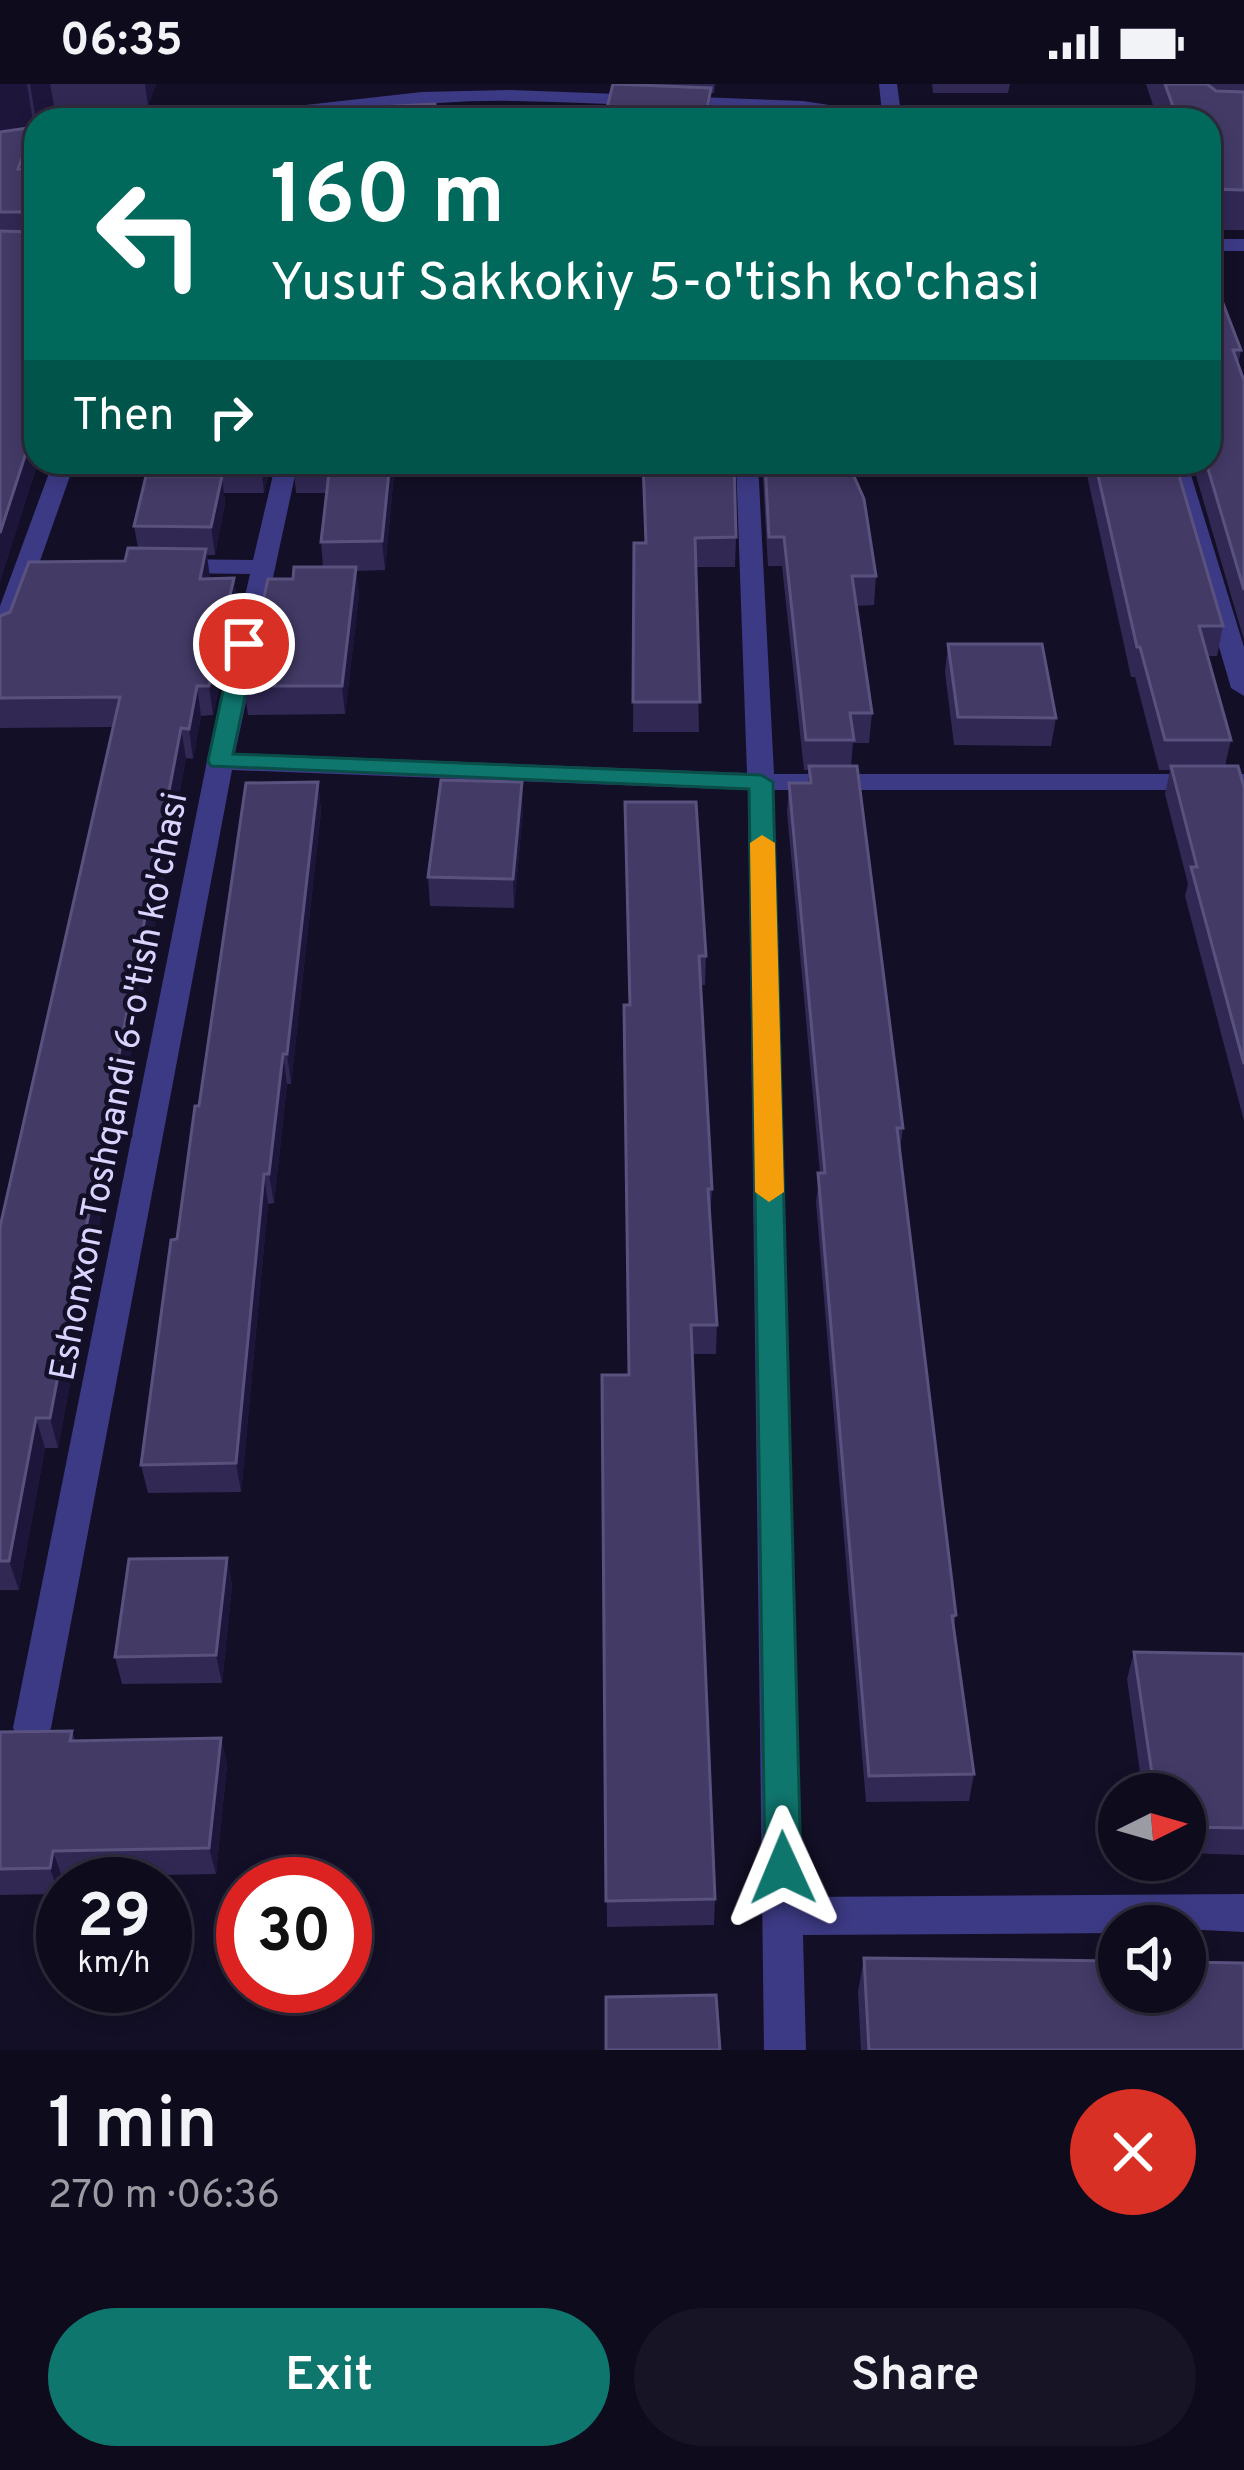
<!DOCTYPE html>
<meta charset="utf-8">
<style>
:root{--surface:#0e0b1c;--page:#171425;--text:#f1f3f6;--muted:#9b9ba3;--line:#2e2b3b;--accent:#0f766e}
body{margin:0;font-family:Overpass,sans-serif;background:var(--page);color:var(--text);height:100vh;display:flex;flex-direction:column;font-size:45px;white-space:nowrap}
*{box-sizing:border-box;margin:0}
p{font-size:39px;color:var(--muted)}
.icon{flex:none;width:66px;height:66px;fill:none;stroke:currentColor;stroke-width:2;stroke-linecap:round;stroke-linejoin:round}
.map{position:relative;height:1966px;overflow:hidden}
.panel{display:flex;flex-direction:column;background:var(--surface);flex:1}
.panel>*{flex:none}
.guide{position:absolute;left:24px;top:24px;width:1197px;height:366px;border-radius:36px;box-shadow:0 6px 18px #0003,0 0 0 3px var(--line);background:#00695c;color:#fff;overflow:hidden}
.needle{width:78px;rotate:85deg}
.controls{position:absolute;left:1098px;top:1689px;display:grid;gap:24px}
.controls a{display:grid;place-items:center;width:108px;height:108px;border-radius:50%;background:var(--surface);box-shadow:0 6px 18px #0003,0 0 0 3px var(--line);font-size:60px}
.speed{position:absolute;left:36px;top:1773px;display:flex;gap:24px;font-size:60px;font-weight:700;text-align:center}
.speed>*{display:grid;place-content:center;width:156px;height:156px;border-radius:50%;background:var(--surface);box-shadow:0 6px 18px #0003,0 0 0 3px var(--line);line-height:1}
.speed small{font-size:30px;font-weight:400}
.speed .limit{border:18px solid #d22;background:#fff;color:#111}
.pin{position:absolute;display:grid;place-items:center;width:102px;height:102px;color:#fff;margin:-51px;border:6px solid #fff;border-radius:50%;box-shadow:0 3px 12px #0007}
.me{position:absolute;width:132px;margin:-66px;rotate:359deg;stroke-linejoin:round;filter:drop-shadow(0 0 9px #0008)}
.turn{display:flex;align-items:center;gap:42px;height:252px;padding:0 48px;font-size:54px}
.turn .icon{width:156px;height:156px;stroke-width:2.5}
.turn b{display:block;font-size:84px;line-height:102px}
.then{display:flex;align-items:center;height:114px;padding:0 48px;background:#0003;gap:24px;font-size:45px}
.round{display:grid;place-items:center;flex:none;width:126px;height:126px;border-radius:63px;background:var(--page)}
.overview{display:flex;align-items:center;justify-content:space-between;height:204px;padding:0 48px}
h1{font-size:72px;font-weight:600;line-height:90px}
.button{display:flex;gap:24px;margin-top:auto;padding:24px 48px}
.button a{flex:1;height:138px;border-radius:72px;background:var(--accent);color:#fff;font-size:48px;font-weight:600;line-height:138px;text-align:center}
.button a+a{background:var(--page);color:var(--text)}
.status{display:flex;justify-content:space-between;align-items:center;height:84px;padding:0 60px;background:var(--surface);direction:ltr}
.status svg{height:33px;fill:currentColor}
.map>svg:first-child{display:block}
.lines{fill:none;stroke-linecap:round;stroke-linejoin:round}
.minor{fill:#3d3a85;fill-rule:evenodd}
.wall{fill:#312854}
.shaded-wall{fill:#1d163a}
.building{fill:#433a66;stroke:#5a527e;stroke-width:3}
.route{fill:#0f766e;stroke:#0a4d48;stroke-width:3}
.slow{fill:#f59e0b}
.labels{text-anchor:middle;stroke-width:9;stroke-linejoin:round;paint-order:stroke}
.street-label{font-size:36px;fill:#d9d4ff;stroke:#130f26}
</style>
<div class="status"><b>06:35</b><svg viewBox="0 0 49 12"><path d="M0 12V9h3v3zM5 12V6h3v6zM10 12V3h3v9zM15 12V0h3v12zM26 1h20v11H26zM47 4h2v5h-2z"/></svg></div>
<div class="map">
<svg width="1244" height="1966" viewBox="0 0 1244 1966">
<rect width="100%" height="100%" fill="#130f26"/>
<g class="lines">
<path class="minor" d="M879,0H897L901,30H987L996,36C835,36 676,20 514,17C414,15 315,36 215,36L224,30L422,8L511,6L803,17L882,29Z
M1209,155H1244V167H1209Z
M53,378H75L12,556L0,563V522Z
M276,378H298L235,669L747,689L736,378H758L774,690H1244V706H774L802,1813L1244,1810V1848L1119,1842V1849L803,1851L806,1966H764L748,706L232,686L51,1644L45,1656L32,1661L19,1656L13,1644L207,677L250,490L170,489L158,482L170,475L253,476Z
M1165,378H1187L1244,563V612L1231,604Z"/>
</g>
<path class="wall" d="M0,0H156L148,22L55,26L51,36H36V76L32,85H36V378H38L0,497Z
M613,0H715L714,9H711L709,35L604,36Z
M932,0H1010L1008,9H933Z
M1146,0H1244V146H1209V36H1158Z
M1209,183L1241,266L1238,281L1244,296V556L1192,378H1209Z
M185,378H272L264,409H224L225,419L215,471H207L210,495L234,494L238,524L213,631L201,632L193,675L186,674L58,1364H45L19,1506H0V1143L113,643L0,644V532L125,477L138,464L134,442L186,392Z
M293,378H395L385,486L356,487L359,511L345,630L248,631L244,602L293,495L323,483L321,458L327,409H296Z
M642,378H734L736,453L735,483H696L699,648H633L634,459H645Z
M762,378H852L876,492L874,521L856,522L872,629L869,659H853L851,682L903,1044L900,1066L956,1531L953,1545L974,1690L969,1717L866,1718L816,1118L820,1089L787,728L789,699H808L809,686H804L782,482H768Z
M961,378H1175L1223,542L1217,572H1208L1231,656L1225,682L1244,703V1037L1185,812L1188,800L1165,710L1170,686H1159L1135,593H1131L1087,391L963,390Z
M948,560L1056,634L1051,662L954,661L945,588Z
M318,698L321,727L291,1000H287L274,1119L268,1120L241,1408L148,1409L141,1381L199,1022Z
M523,727L514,824L430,822L428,793Z
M625,747L706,872L705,901H701L712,1105L710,1134L717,1241L716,1270H692L715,1815L714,1841L607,1843L602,1291H628L629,921Z
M227,1474L232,1502L222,1599L122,1600L115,1573Z
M1134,1568L1244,1570V1771L1185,1769V1710H1143L1127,1595Z
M72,1647L75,1657L221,1654L227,1681L216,1790L62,1793L59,1810L0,1811V1648Z
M864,1874L1244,1966H861L858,1908Z"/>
<path class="shaded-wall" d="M0,0H27L35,50L36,76L22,112L0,54Z
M30,0H50L55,26L51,36L36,37Z
M145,0H156L148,22Z
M36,338V378H38L0,497V449Z
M261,378H272L264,409L261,380Z
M390,378H395L385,486L382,457Z
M222,392L225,419L215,471L211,443Z
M206,465L210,494L200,495Z
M356,483L359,511L345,630L342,602Z
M234,494L238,524L213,631L209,602Z
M197,602L201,632L193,675L189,645Z
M181,644L186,674L58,1364L50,1334Z
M318,698L321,727L291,1000L287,970Z
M522,698L523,727L514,824L513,795Z
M283,970L287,1000L274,1119L269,1090Z
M264,1090L268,1120L241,1408L236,1379Z
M36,1334L45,1364L19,1506L9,1477Z
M227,1474L232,1502L222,1599L216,1571Z
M221,1654L227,1681L216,1790L209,1764Z
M53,1767L62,1793L59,1810L50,1784Z"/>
<path class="building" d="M613,0L711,4L705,35L768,36H604Z
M1165,0H1207L1216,7L1244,8V106L1209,105V36H1178Z
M435,20L437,36H217V31Z
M34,43L18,85H36V338L0,449V147L31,148L36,132L31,128H0V48Z
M1209,183L1241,266H1233L1244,297V506L1206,378H1209Z
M185,378H261V380H184Z
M293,378H390L382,457L321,458L330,380H293Z
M643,378H734L736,453L695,454L700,618H633L634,459H646Z
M765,378H852L853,390L864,415L876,492H852L872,629H850L854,656H806L784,453H769Z
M1095,378H1175L1223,542H1199L1231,656H1165L1140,563H1137Z
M146,392H222L211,443L134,442Z
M128,464L206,465L200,495L234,494L209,602H197L189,645L181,644L50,1334H36L9,1477H0V1143L120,613L0,614V532L10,528L29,478L125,477Z
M294,483H356L342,602H244L268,495H293Z
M948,560H1042L1056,634L958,633Z
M809,682H857L903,1044H897L956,1531L952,1532L974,1690L869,1692L818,1089H825L789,699H811Z
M1171,682H1238L1244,703V980L1191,783H1197Z
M441,696L522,698L513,795L428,793Z
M318,698L287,970H283L269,1090H264L236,1379L141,1381L171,1156L177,1155L195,1022H199L246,699Z
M625,718H696L706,872H699L712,1105H708L717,1241H691L715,1815L606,1817L602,1291H629L624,921H630Z
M227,1474L216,1571L115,1573L129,1475Z
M1134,1568L1244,1570V1744L1185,1743V1710H1155Z
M72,1647L70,1657L221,1654L209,1764L53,1767L50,1784L0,1785V1648Z
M864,1874L1119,1877V1908H1185V1878L1244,1879V1966H869Z
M716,1911L720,1966H606V1913Z"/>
<path class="route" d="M244,554L256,560L233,670L761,691L773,698L801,1784L796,1796L783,1801L770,1796L765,1784L749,705L211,682L208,677L233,560Z"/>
<path class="slow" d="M762,751L775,759L784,1108L769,1118L755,1108L750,759Z"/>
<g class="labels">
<g class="street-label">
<text transform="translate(117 1002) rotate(-79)" y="13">Eshonxon Toshqandi 6-o'tish ko'chasi</text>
</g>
</g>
</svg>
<div class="controls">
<a><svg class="needle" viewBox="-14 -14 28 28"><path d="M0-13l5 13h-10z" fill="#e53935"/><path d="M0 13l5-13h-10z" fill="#9b9ba3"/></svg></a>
<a><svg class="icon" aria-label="sound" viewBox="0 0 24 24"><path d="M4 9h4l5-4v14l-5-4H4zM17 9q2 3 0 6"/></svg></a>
</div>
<div class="speed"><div>29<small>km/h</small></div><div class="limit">30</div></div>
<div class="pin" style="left:244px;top:560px;background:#d93025"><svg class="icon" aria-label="arrive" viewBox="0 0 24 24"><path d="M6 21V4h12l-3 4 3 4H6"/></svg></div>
<svg class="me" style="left:783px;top:1784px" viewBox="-20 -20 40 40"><path d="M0-17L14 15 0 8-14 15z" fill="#0f766e" stroke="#fff" stroke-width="4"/></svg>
<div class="guide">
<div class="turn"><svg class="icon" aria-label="left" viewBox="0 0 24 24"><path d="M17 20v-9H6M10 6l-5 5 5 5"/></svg><div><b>160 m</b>Yusuf Sakkokiy 5-o'tish ko'chasi</div></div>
<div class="then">Then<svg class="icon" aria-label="right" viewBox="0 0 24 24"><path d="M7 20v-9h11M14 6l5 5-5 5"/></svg></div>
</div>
</div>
<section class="panel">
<div class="overview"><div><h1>1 min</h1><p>270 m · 06:36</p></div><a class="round" style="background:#d93025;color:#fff"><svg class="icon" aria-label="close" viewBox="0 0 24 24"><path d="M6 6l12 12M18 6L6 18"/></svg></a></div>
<div class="button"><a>Exit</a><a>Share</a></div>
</section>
